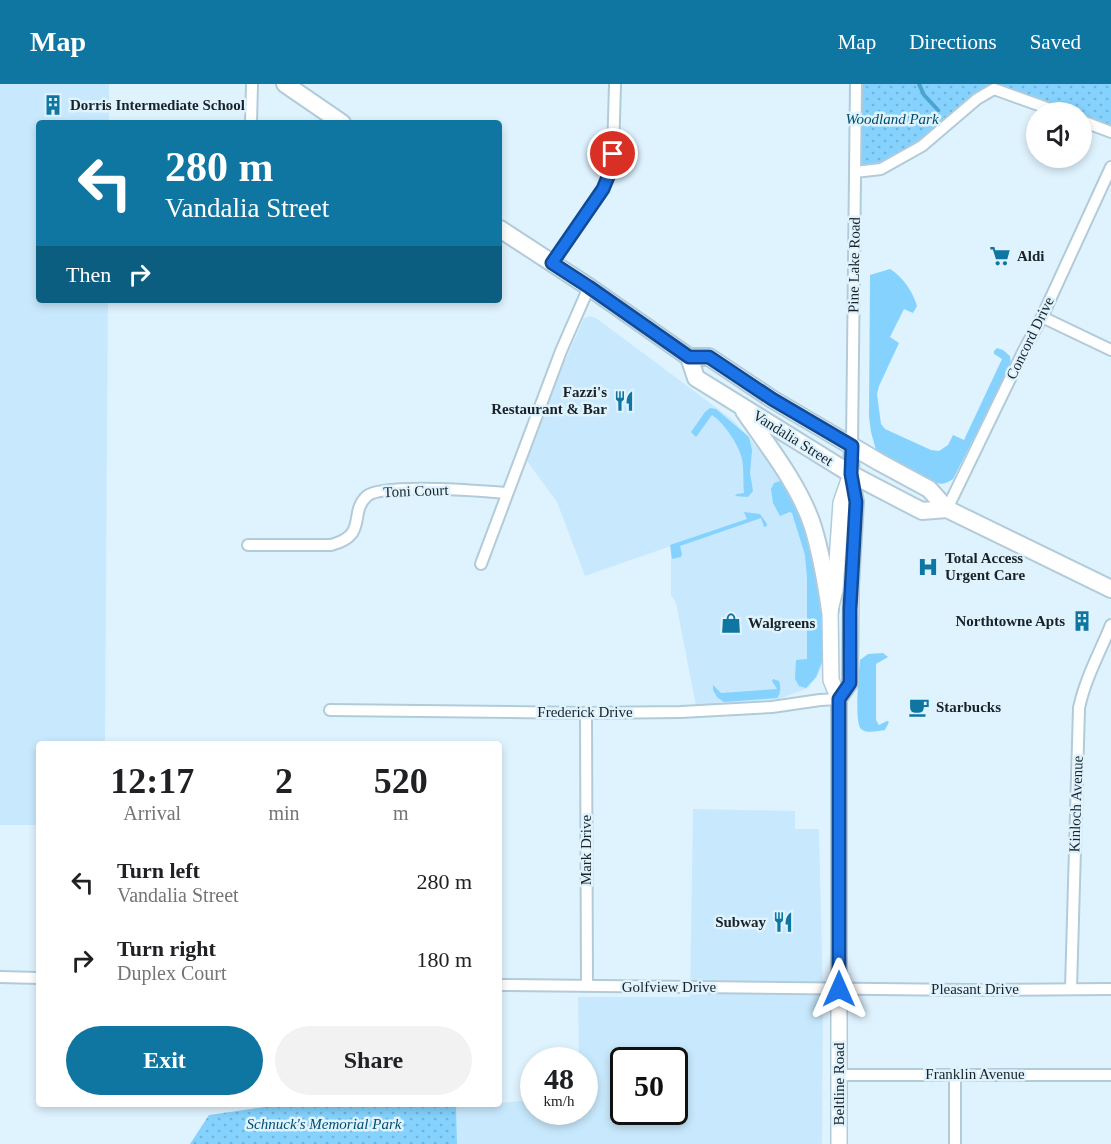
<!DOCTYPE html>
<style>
:root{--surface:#fff;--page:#f2f2f2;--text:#202124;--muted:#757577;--accent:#0f76a2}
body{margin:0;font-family:Georgia,serif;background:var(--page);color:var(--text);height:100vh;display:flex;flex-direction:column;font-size:22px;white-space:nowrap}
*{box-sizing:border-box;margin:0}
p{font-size:20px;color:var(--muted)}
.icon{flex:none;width:33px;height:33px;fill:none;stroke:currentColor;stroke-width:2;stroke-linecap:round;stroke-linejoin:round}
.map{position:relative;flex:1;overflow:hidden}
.sheet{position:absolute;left:36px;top:657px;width:466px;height:366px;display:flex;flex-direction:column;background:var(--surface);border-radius:6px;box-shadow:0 3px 9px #0003}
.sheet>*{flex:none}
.guide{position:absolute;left:36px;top:36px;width:466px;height:183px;border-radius:6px;box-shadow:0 3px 9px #0003;background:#0f76a2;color:#fff;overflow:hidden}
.controls{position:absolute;left:1026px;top:18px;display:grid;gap:12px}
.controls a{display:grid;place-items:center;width:66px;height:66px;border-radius:50%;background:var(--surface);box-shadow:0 3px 9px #0003;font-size:30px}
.speed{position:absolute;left:520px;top:963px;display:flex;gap:12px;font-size:30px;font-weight:700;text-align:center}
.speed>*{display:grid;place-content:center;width:78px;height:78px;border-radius:50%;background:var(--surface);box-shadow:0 3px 9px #0003;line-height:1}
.speed small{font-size:15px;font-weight:400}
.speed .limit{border:3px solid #111;border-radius:9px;background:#fff;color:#111}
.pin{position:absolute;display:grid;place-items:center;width:51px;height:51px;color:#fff;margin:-26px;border:3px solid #fff;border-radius:50%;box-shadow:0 2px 6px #0007}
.me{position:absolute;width:66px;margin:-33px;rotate:0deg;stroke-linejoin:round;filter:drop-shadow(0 0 4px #0008)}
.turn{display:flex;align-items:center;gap:21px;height:126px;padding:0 30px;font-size:27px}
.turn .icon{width:78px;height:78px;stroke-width:2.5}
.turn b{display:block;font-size:42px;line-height:51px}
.then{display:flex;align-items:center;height:57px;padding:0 30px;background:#0003;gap:12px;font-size:22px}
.eta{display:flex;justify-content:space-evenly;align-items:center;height:102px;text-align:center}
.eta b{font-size:36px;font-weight:700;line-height:42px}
.action{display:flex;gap:12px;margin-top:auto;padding:12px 30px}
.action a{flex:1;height:69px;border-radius:36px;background:var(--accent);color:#fff;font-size:24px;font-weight:700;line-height:69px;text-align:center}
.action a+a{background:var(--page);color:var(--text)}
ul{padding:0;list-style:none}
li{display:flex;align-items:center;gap:18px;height:78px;padding:0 30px}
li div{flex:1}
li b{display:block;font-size:22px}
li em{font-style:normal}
header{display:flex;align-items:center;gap:36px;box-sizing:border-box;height:84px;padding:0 30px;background:var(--accent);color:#fff}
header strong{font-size:28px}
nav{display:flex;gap:33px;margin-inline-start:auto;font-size:21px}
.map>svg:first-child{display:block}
.built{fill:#c8e9fd;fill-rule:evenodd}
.grass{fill:#84d2fd}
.park{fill:url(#park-dots)}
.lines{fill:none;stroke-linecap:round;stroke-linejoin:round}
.stream{stroke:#4ca3d1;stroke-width:4}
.street-casing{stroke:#b2cbd9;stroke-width:14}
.secondary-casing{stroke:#b2cbd9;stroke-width:18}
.primary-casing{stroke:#b2cbd9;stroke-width:20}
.street{stroke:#fff;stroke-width:10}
.secondary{stroke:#fff;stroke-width:15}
.primary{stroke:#fff;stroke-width:16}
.route-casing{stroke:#114b97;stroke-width:15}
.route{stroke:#1a73e8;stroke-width:10}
.labels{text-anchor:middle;stroke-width:5;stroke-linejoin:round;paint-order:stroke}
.poi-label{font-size:15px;font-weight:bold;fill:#192227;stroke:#dff3ff;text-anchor:start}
.park-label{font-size:15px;font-style:italic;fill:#004c6b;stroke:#dff3ff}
.street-label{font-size:15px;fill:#192227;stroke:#dff3ff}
</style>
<header>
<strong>Map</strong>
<nav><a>Map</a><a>Directions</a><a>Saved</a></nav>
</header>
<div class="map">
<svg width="1111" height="1060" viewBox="0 0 1111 1060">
<defs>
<pattern id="park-dots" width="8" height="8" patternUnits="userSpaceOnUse" patternTransform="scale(1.5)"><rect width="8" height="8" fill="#84d2fd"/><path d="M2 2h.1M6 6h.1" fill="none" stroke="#71b4d9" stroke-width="1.8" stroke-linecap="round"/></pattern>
</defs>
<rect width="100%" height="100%" fill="#dff3ff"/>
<path class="built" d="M0,0H109V39H39V216H108L105,660H39V741H0Z
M590,232L596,234L733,336L748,352L787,400L822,516L823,579L817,593L808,604L779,615L696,622L676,519L671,511V462L585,492L557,418L527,377L561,286L584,234Z
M693,725L795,727V745H819L823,913L822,1060H457L456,1021L500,1020V1019L534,1016V1028H585V976H579L578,913H690ZM624,976H675V1028H624Z"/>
<path class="grass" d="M890,185C903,193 913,208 917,222L913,229L904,225L890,253L899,259L879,302L877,310L881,340L885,345L931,366L939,367L948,361L953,351L964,356L1002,275L994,270V267L997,264L1003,266L1010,272L1011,282L953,395C947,399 943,401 936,399L876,366L871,348L869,333L870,191Z
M710,324L716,325L749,353L752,366L750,389L753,407L748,413L735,412L737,410L744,409C743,398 744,386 742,375C739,361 724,339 712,331L696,353L691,348L705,328Z
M780,397L786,400L807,445L822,515V578L816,593L806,604L799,602L795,595L796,576L807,575V494L805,471L792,429L790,428L780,432L773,419L771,405L774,399Z
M744,428L760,430L767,440V442L764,443L761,434L680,462L682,470L681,473L672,475L670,461L747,435Z
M883,569L888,573L876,580V636L879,641L887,637L889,638L885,646C879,647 866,650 861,645C854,638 859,587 860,576L868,570Z
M773,595L779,597C781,603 781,609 777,614L724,618L717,613L713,606V601L721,609L777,605L772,597Z"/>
<path class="park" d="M856,0H1111V48L1082,37V28H1059L994,5L881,85L855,88Z
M285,1020H456L457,1060H190L209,1031Z"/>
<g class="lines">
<path class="stream" d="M919,0L924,11L938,26"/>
<g class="street-casing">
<path id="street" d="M994,5L1058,28
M1082,37L1111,48
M251,39L252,0
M855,88L881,85L922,62L977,15L994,5
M552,179L603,105L610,88L613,70L615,0
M1042,233L1111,266
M852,361L856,0
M947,425L1024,266L1042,233L1111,83
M248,461H331C369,451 348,429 367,412C382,399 482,407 506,409
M481,480L561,267L589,203
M330,626L586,629L681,628L772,623L820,616L839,615
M586,629L587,902
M0,893L39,894
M500,901L968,906L1111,905
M1071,905L1079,624C1085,595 1100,568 1111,541
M839,991H1111
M955,1060V990"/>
</g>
<g class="secondary-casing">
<path id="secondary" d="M839,615L850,599L851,502L856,418L851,390L852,361
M839,1060V615L831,596L830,526L835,506L841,419L851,390"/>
</g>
<g class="primary-casing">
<path id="primary" d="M285,0L342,39
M500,145L589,203L689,273H709L772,315L879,378L929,405L947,425L1111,505
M689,273L696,294L851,390L922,427L947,425
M744,327C768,362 800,402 813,443C821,470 826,498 830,526"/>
</g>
<use href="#street" class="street"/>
<use href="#secondary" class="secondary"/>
<use href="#primary" class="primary"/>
</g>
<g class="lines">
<g class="route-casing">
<path id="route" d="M613,70L610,88L603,105L552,179L589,203L689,273H709L772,315L852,362L851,390L856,418L850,525V599L839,615V905"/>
</g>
<use href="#route" class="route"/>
</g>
<defs>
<g id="building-bare" transform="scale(1.62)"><path d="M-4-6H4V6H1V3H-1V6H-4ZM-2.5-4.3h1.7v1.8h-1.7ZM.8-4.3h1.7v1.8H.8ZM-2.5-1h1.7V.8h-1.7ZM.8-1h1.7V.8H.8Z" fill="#0f76a2" stroke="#dff3ff" stroke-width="2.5" paint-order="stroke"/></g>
<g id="supermarket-bare" transform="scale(1.62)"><path d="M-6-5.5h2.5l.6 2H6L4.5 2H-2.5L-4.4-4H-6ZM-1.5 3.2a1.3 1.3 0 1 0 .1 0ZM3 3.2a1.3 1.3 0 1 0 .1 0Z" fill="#0f76a2" stroke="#dff3ff" stroke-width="2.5" paint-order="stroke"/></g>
<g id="restaurant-bare" transform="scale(1.62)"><path d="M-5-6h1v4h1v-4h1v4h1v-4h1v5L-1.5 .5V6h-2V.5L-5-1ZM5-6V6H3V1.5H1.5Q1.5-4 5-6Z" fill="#0f76a2" stroke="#dff3ff" stroke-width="2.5" paint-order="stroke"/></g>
<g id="hospital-bare" transform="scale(1.62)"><path d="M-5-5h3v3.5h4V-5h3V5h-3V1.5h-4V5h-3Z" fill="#0f76a2" stroke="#dff3ff" stroke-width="2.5" paint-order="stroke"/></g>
<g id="shop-bare" transform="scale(1.62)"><path d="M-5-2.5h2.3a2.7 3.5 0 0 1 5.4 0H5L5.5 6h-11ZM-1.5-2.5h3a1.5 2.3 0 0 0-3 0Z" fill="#0f76a2" stroke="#dff3ff" stroke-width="2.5" paint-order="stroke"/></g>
<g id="cafe-bare" transform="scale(1.62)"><path d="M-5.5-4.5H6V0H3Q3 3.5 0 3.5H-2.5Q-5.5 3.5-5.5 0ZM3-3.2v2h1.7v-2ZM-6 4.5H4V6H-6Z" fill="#0f76a2" stroke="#dff3ff" stroke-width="2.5" paint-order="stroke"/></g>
</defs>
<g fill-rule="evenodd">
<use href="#building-bare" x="53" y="21"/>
<use href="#supermarket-bare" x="1000" y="172"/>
<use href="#restaurant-bare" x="624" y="317"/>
<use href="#hospital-bare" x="928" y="483"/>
<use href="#building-bare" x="1082" y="537"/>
<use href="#shop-bare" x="731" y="539"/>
<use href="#cafe-bare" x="919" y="623"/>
<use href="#restaurant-bare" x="783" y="838"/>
</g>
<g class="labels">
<g class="poi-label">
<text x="70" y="26">Dorris Intermediate School</text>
<text x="1017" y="177">Aldi</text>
<text x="607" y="313" text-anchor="end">Fazzi's<tspan x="607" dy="17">Restaurant &amp; Bar</tspan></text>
<text x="945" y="479">Total Access<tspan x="945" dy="17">Urgent Care</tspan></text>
<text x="1065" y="542" text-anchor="end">Northtowne Apts</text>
<text x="748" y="544">Walgreens</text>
<text x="936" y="628">Starbucks</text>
<text x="766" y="843" text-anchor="end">Subway</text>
</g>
<g class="park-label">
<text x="892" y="40">Woodland Park</text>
<text x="324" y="1045">Schnuck's Memorial Park</text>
</g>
<g class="street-label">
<text transform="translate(854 181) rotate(-89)" y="5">Pine Lake Road</text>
<text transform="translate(1030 254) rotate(-64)" y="5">Concord Drive</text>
<text transform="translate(793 354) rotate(32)" y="5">Vandalia Street</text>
<text transform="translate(416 407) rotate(-2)" y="5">Toni Court</text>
<text x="585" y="633">Frederick Drive</text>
<text transform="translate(1076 720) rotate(-88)" y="5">Kinloch Avenue</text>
<text transform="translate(586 766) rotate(-90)" y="5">Mark Drive</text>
<text x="669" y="908">Golfview Drive</text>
<text x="975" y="910">Pleasant Drive</text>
<text x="975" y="995">Franklin Avenue</text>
<text transform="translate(839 1000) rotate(-90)" y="5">Beltline Road</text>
</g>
</g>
</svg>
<div class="controls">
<a><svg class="icon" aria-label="sound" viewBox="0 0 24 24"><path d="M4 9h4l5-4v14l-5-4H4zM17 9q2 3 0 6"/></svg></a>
</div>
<div class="speed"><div>48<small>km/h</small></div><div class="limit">50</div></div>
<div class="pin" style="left:613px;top:70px;background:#d93025"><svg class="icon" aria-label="arrive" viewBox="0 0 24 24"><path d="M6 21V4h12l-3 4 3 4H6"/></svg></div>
<svg class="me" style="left:839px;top:905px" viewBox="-20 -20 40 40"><path d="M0-17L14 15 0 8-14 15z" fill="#1a73e8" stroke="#fff" stroke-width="4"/></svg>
<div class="guide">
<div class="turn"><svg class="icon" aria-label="left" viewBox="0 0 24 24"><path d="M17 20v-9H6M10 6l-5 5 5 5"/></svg><div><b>280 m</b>Vandalia Street</div></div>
<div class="then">Then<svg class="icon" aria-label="right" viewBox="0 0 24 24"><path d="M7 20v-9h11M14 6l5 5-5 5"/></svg></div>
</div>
<section class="sheet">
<div class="eta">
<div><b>12:17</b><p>Arrival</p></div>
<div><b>2</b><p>min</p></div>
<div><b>520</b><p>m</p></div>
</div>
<ul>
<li><svg class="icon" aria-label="left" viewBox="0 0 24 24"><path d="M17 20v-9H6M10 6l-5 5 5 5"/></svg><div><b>Turn left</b><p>Vandalia Street</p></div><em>280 m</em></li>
<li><svg class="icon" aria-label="right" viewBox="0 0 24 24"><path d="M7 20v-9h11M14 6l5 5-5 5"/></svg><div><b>Turn right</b><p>Duplex Court</p></div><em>180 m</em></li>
</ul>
<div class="action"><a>Exit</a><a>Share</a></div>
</section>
</div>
